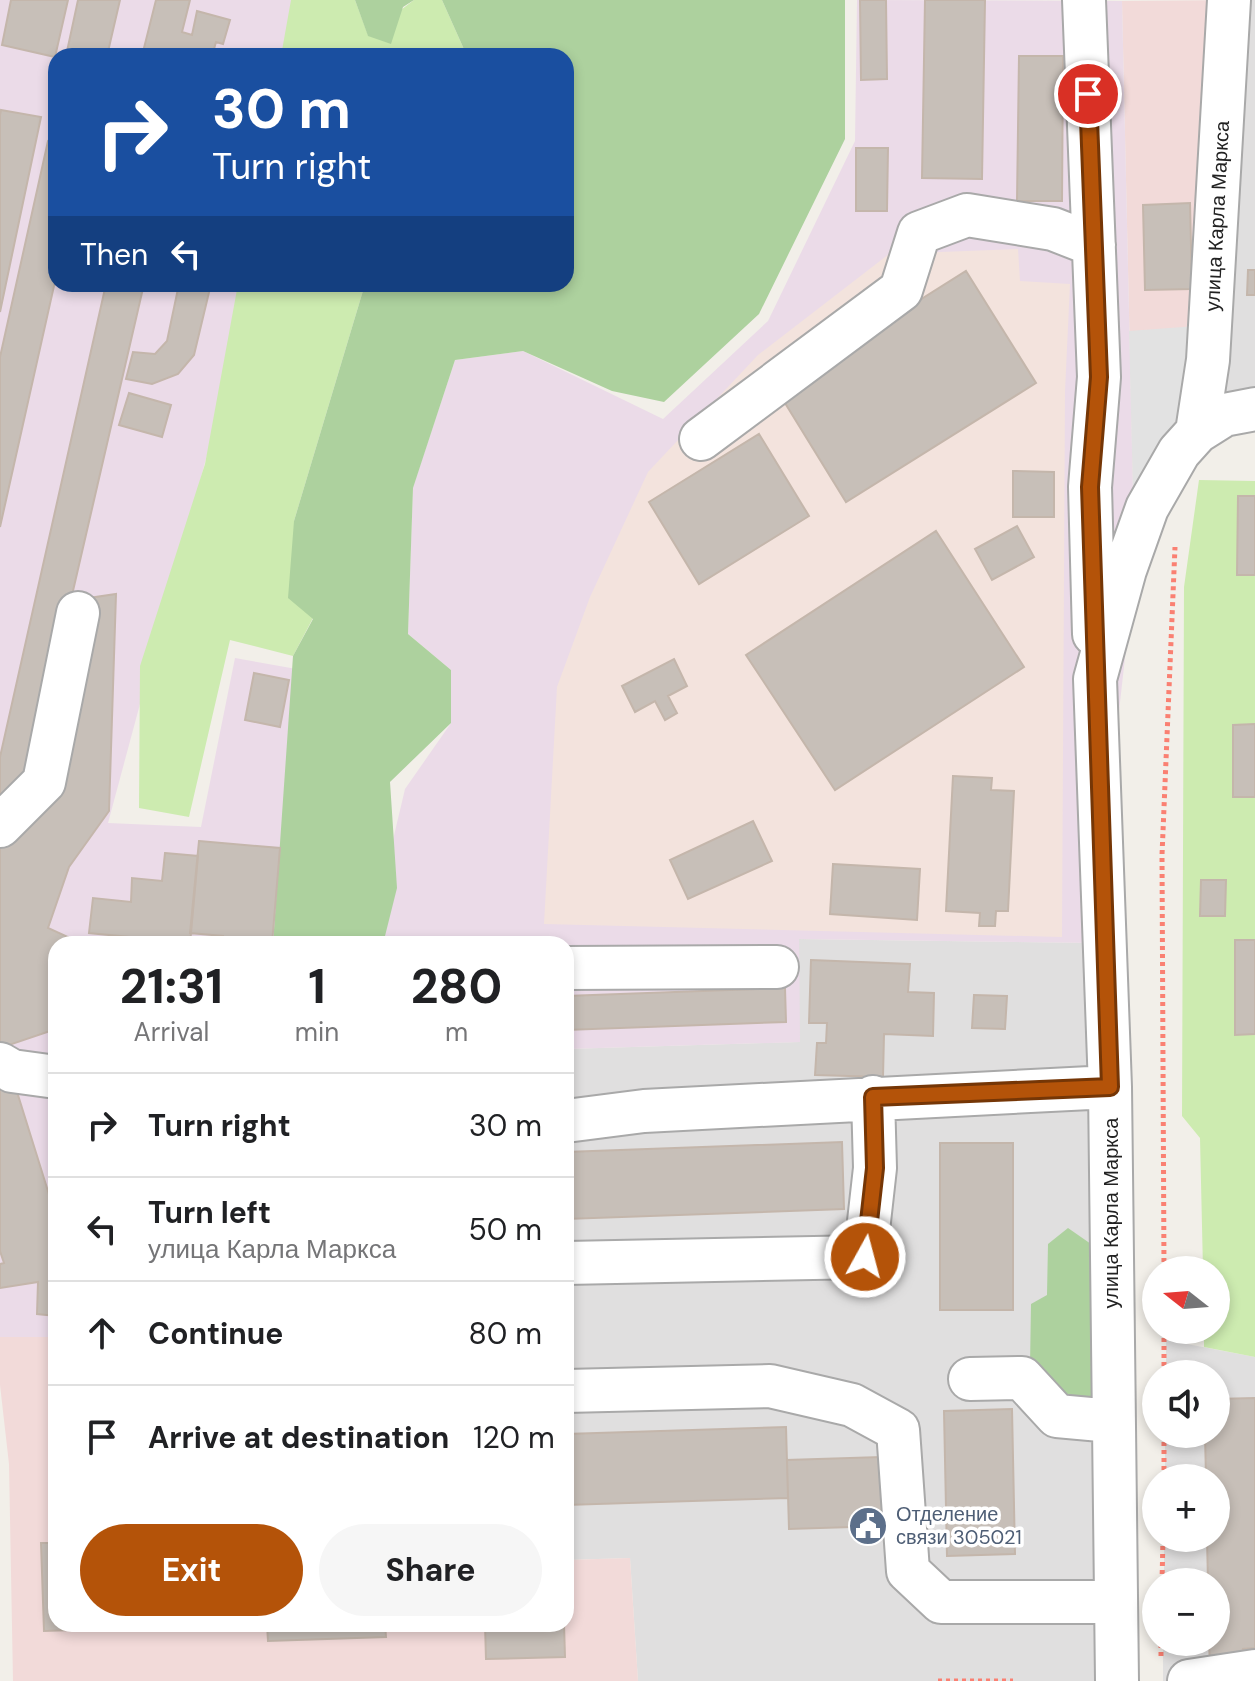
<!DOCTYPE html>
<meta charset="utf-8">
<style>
:root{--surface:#fff;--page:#f6f6f6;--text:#202124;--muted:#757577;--line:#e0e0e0;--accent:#b45309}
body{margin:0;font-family:"DM Sans",sans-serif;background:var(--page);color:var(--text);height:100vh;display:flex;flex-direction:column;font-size:30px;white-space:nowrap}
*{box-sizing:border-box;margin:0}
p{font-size:26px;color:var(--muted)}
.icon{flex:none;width:44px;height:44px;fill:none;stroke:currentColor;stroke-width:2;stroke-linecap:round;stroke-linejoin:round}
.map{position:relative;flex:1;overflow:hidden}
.drawer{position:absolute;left:48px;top:936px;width:526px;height:696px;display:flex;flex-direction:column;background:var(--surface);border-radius:24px;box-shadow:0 4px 12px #0003}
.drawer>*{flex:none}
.guide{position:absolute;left:48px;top:48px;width:526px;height:244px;border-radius:24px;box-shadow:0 4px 12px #0003;background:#1a4fa0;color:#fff;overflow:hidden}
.needle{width:52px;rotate:287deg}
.fabs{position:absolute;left:1142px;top:1256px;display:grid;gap:16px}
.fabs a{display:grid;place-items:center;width:88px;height:88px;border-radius:50%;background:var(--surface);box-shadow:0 4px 12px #0003;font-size:40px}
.pin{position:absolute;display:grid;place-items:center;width:68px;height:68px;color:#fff;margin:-34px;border:4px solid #fff;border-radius:50%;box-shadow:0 2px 8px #0007}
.me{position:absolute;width:88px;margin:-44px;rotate:7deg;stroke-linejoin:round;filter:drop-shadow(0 0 6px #0008)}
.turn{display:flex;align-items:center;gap:28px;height:168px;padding:0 32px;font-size:36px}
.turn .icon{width:104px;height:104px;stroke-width:2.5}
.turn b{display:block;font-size:56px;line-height:68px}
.then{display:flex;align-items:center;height:76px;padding:0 32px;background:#0003;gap:16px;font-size:30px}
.eta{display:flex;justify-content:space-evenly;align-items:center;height:136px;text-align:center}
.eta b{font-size:48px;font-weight:700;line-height:56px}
.button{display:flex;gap:16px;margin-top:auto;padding:16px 32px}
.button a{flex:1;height:92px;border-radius:48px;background:var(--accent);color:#fff;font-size:32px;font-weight:700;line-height:92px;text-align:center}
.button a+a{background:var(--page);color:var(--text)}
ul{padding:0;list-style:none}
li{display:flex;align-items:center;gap:24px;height:104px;padding:0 32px;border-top:2px solid var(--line)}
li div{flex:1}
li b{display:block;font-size:30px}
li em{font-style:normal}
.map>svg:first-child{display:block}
.residential{fill:#e0dfdf}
.commercial{fill:#f2dad9}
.industrial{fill:#ebdbe8}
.military{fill:#f3e3dd}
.grass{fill:#cdebb0}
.forest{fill:#add19e}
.parking{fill:#e2e2e2}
.building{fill:#c7bfb8;stroke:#c4b6ab;stroke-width:2}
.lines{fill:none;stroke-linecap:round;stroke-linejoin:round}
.minor-casing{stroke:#a9a9a9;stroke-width:46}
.path{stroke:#fa8072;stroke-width:5;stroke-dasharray:4 4;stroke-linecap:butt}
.minor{stroke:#fff;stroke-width:42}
.route-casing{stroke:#753606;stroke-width:20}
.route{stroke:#b45309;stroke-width:14}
.labels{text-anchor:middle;stroke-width:7;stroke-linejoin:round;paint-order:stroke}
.street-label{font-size:20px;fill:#222;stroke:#fff}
.service-label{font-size:20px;fill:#4e5e75;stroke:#fff;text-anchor:start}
</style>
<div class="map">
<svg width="1255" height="1681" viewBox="0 0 1255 1681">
<rect width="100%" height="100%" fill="#f2efe9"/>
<path class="residential" d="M1245,0H1255V397L1219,393Z
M799,939L1100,943L1101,1681H638L630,1558L566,1560V1049L799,1042Z
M1166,1340L1255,1357V1681H1163V1642H1216V1582H1164V1538H1216V1478H1165V1434H1216V1374H1166Z"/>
<path class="commercial" d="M1245,0L1193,393L1133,491L1122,1Z
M0,1337H56V1624H566V1560L630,1558L638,1681H13L9,1464L0,1385Z"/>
<path class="industrial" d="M0,0H305L296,56H56V284H253L108,823L201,827L235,658L302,670L278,944H56V1337H0Z
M857,0L1122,1L1133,491L1131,604L1113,765L1100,943L799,939L800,1042L566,1049V944H377L388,861L405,789L451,723V670L408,634L413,487L455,360L523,351L663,419L768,321L855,141Z"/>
<path class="military" d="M1018,249L1020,281L1070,284L1065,391L1062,937L544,924L557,687L590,597L648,472L758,355L889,254Z"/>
<path class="grass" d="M291,0H355L368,35L414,0H442L467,56H281Z
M238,284H365L294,521L313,618L293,656L230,640L189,817L139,808L140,666L205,464Z
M1199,480L1255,481V940H1235V1034L1255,1035V1357L1204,1347V1330H1216V1270H1203L1200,1138L1182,1116L1184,587Z"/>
<path class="forest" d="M355,0H414L403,7L391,44L368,36Z
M442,0H845V139L759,314L664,402L612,391L523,351L455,360L413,488L408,634L451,670V723L390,782L397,888L383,944H273L293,656L313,619L288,598L294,521L365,284H566V56H467Z
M1068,1228L1091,1244V1404L1064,1405L1030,1366L1031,1304L1047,1295L1048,1244Z"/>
<path class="parking" d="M1210,325L1193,393L1133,491L1129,331Z"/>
<path class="building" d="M11,0H68L55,57L2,45Z
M78,0H120L107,56H66Z
M156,0H190L182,32L192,35L197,11L230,20L223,44L216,42L212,56H142Z
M860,0H886L887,79L861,80Z
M925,0H985L982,179L922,178Z
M1019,56H1063L1062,201H1017Z
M1,110L41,117L0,312V115Z
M56,133V277L0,527V357L48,141Z
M856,148H888L887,211H856Z
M1190,203L1192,289L1145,290L1143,205Z
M1248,270H1255V295H1247Z
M966,271L1036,383L846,502L777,390Z
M106,284H144L32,768L0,810V757Z
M179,284H211L194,355L178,374L152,384L126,379L133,352L155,354L167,341Z
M129,393L171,405L162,437L119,425Z
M759,434L809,516L699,584L649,502Z
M1013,471L1054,472V517H1013Z
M1238,496H1255V575H1237Z
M1017,526L1034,557L992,580L975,549Z
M936,531L1024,667L835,790L746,655Z
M116,594L109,811L69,867L48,928L68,937L67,944H56V1029L0,1048V846L89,598Z
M674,659L687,686L668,696L677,713L665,720L655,701L635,712L622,686Z
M254,673L289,680L280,727L245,720Z
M1255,724V797H1233V725Z
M953,776L992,778L991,790L1014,791L1008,911H996L995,926H979L980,913L946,911Z
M753,821L772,861L688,899L670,860Z
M199,841L280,848L272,944H222L223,936L190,933Z
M165,853L198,856L190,944H128L129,937L89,933L93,898L131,902L132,878L162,881Z
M833,864L920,869L917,920L830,914Z
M1201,880H1226L1225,916H1200Z
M1235,940H1255V1034L1235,1035Z
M811,960L910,964L908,992L934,993L933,1036L884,1034L883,1077L815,1075L817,1043H826L827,1023H809Z
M785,988L786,1022L566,1030V996Z
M974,995L1007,996L1005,1029L972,1028Z
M13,1079L56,1217V1316L37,1314L38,1282L0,1288V1264L4,1263L0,1251V1083Z
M842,1142L844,1209L566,1219V1152Z
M940,1143H1013V1310H940Z
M1255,1398V1648L1243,1649L1244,1665L1210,1666L1209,1642H1216V1582H1208L1207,1538H1216V1478H1206L1205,1434H1216V1399Z
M1012,1409L1015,1554L947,1556L944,1411Z
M786,1427L788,1498L566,1505V1434Z
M881,1457L883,1526L789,1529L787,1460Z
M41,1543H56V1624H267L44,1631Z
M267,1624H385L386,1637L268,1641Z
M485,1624H564L565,1657L486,1659Z"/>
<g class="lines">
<g class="minor-casing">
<path id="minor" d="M1084,0L1099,377L1090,487L1094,634
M1197,432L1208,360L1229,0
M701,439L901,290L919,233L967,215L1053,229L1094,245
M0,826L44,782L78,613
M566,968L777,967
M0,1064L12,1071L56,1077
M566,1121L644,1111L1110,1087
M566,1263L865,1257L875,1168L873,1097
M970,1379L1022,1378L1057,1416L1112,1421
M566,1391L770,1386L852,1405L898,1430L908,1571L941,1602H1116
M1117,1681L1110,1087L1095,679L1125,570L1147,508L1179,452L1197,432L1224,415L1255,409
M1189,1681L1255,1671"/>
</g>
<path class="path" d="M1164,1270L1162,855L1175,547
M1164,1374V1330
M1164,1478V1434
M1162,1582L1163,1538
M1161,1656V1642
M938,1681H1013"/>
<use href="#minor" class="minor"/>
</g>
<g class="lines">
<g class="route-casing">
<path id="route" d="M865,1257L875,1168L873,1097L1110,1087L1090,487L1099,377L1088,94"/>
</g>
<use href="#route" class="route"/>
</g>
<defs>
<g id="civic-disc" transform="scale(2)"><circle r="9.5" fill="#5c6f8a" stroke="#fff"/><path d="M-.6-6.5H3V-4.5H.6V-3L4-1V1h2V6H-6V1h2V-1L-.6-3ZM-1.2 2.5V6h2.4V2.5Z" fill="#fff"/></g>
</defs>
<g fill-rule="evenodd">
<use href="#civic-disc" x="868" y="1526"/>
</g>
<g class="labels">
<g class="street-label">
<text transform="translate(1217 216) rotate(-87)" y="7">улица Карла Маркса</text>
<text transform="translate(1111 1213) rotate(-90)" y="7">улица Карла Маркса</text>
</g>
<g class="service-label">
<text x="896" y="1521">Отделение<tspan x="896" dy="23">связи 305021</tspan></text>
</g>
</g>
</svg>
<div class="fabs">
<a><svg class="needle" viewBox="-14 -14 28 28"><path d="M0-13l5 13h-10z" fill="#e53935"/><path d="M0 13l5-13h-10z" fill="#757577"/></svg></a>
<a><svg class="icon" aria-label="sound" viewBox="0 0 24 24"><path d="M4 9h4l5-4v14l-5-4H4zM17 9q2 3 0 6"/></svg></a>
<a>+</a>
<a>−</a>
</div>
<div class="pin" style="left:1088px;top:94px;background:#d93025"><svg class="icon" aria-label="arrive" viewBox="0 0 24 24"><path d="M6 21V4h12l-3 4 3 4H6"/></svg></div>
<svg class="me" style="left:865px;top:1257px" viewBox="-20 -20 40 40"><circle r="17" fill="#b45309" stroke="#fff" stroke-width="3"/><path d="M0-11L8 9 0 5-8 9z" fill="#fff"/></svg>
<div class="guide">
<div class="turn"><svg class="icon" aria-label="right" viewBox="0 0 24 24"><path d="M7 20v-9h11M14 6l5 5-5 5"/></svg><div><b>30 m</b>Turn right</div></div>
<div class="then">Then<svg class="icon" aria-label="left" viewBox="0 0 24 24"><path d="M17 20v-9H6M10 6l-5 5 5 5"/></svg></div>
</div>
<section class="drawer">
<div class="eta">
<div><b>21:31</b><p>Arrival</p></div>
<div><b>1</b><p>min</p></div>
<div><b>280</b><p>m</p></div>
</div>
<ul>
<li><svg class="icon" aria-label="right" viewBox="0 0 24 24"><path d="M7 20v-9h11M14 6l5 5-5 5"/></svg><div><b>Turn right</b></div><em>30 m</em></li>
<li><svg class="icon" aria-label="left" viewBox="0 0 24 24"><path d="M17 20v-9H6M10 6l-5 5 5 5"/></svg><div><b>Turn left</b><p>улица Карла Маркса</p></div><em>50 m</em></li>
<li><svg class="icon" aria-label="ahead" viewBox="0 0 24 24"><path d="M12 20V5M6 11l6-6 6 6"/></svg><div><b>Continue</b></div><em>80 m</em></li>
<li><svg class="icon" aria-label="arrive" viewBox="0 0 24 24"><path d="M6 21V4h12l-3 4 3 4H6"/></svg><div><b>Arrive at destination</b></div><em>120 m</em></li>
</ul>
<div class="button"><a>Exit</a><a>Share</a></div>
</section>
</div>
